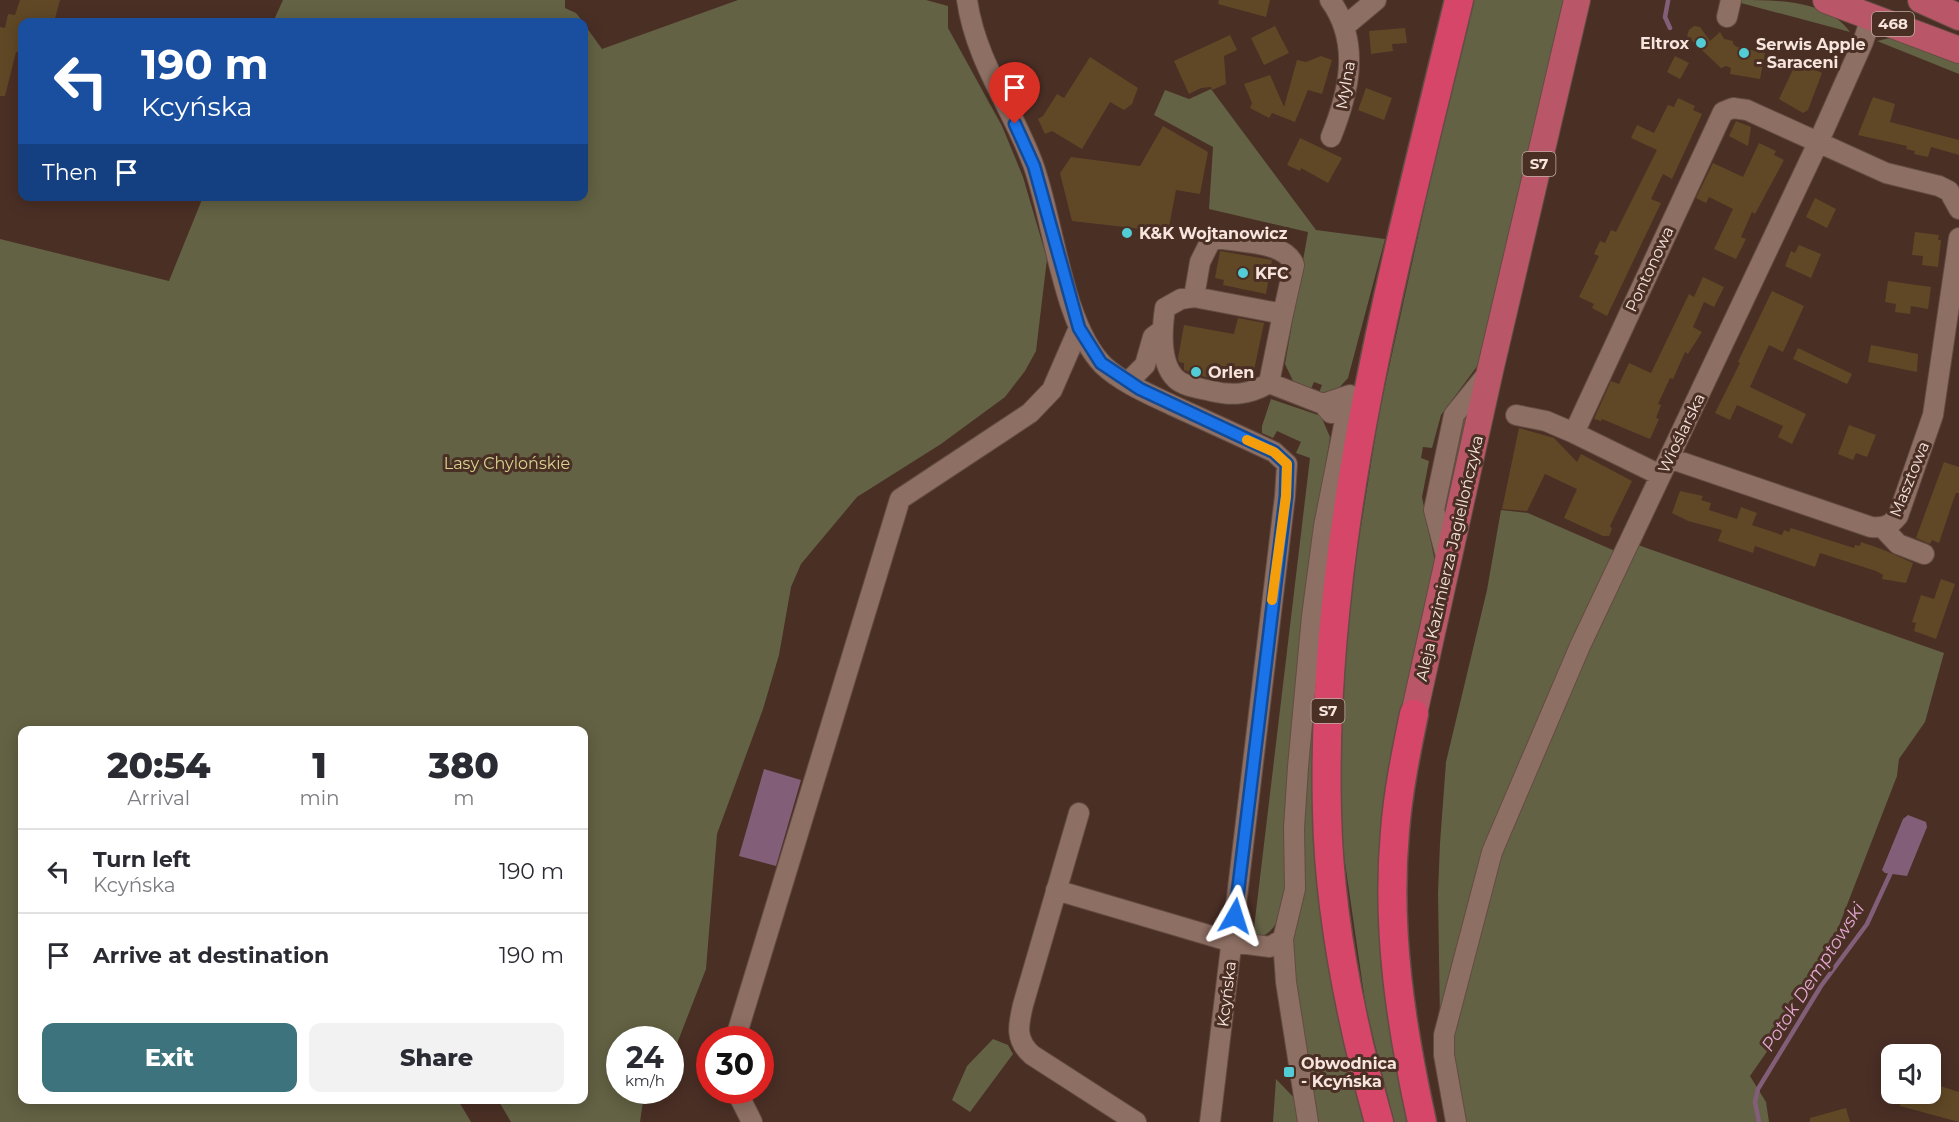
<!DOCTYPE html>
<meta charset="utf-8">
<style>
:root{--surface:#fff;--page:#f2f2f3;--text:#2b2b33;--muted:#7c7c81;--line:#e1e1e2;--accent:#3d737c}
body{margin:0;font-family:Montserrat,sans-serif;background:var(--page);color:var(--text);height:100vh;display:flex;flex-direction:column;font-size:22px;white-space:nowrap}
*{box-sizing:border-box;margin:0}
p{font-size:20px;color:var(--muted)}
.icon{flex:none;width:33px;height:33px;fill:none;stroke:currentColor;stroke-width:2;stroke-linecap:round;stroke-linejoin:round}
.map{position:relative;flex:1;overflow:hidden}
.details{position:absolute;left:18px;top:726px;width:570px;height:378px;display:flex;flex-direction:column;background:var(--surface);border-radius:12px;box-shadow:0 3px 15px #0003}
.details>*{flex:none}
.top-card{position:absolute;left:18px;top:18px;width:570px;height:183px;border-radius:12px;box-shadow:0 3px 15px #0003;background:#1a4fa0;color:#fff;overflow:hidden}
.fabs{position:absolute;left:1881px;top:1044px;display:grid;gap:12px}
.fabs a{display:grid;place-items:center;width:60px;height:60px;border-radius:12px;background:var(--surface);box-shadow:0 3px 15px #0003;font-size:30px}
.speed{position:absolute;left:606px;top:1026px;display:flex;gap:12px;font-size:30px;font-weight:700;text-align:center}
.speed>*{display:grid;place-content:center;width:78px;height:78px;border-radius:50%;background:var(--surface);box-shadow:0 3px 15px #0003;line-height:1}
.speed small{font-size:15px;font-weight:400}
.speed .limit{border:9px solid #d22;background:#fff;color:#111}
.pin{position:absolute;display:grid;place-items:center;width:51px;height:51px;color:#fff;margin:-62px -26px;border-radius:50% 50% 50% 0;rotate:-45deg;box-shadow:0 0 6px #0007}
.pin .icon{rotate:45deg}
.me{position:absolute;width:66px;margin:-33px;rotate:6deg;stroke-linejoin:round;filter:drop-shadow(0 0 4px #0008)}
.turn{display:flex;align-items:center;gap:21px;height:126px;padding:0 24px;font-size:27px}
.turn .icon{width:78px;height:78px;stroke-width:2.5}
.turn b{display:block;font-size:42px;line-height:51px}
.then{display:flex;align-items:center;height:57px;padding:0 24px;background:#0003;gap:12px;font-size:22px}
.eta{display:flex;justify-content:space-evenly;align-items:center;height:102px;text-align:center}
.eta b{font-size:36px;font-weight:800;line-height:42px}
.action{display:flex;gap:12px;margin-top:auto;padding:12px 24px}
.action a{flex:1;height:69px;border-radius:12px;background:var(--accent);color:#fff;font-size:24px;font-weight:800;line-height:69px;text-align:center}
.action a+a{background:var(--page);color:var(--text)}
ul{padding:0;list-style:none}
li{display:flex;align-items:center;gap:18px;height:84px;padding:0 24px;border-top:2px solid var(--line)}
li div{flex:1}
li b{display:block;font-size:22px}
li em{font-style:normal}
.map>svg:first-child{display:block}
.green{fill:#636244}
.water{fill:#825e78}
.lines{fill:none;stroke-linecap:round;stroke-linejoin:round}
.stream{stroke:#825e78;stroke-width:4.5}
.building{fill:#604826}
.minor-casing{stroke:#634c43;stroke-width:22}
.major-casing{stroke:#634c43;stroke-width:28}
.highway-casing{stroke:#634c43;stroke-width:31}
.minor{stroke:#8e6f63;stroke-width:20}
.major{stroke:#b95667;stroke-width:26}
.highway{stroke:#d54669;stroke-width:28}
.route-casing{stroke:#114b97;stroke-width:15}
.route{stroke:#1a73e8;stroke-width:10}
.slow{stroke:#f59e0b;stroke-width:10}
.poi-dot{fill:#52ccd5;stroke:#4a2f25;stroke-width:2}
.labels{text-anchor:middle;stroke-width:6;stroke-linejoin:round;paint-order:stroke}
.shield{fill:#4a2f25;stroke:#c2aea6;stroke-width:1.5}
.shield-label{font-size:15px;font-weight:bold;fill:#f6e4dd}
.poi-label{font-size:16px;font-weight:bold;fill:#f6e4dd;stroke:#4a2f25;text-anchor:start}
.street-label{font-size:16px;fill:#f6e4dd;stroke:#4a2f25}
.park-label{font-size:16px;fill:#d7d48f;stroke:#4a2f25}
.water-label{font-size:18px;font-style:italic;fill:#e4a8d3;stroke:#4a2f25}
</style>
<div class="map">
<svg width="1959" height="1122" viewBox="0 0 1959 1122">
<rect width="100%" height="100%" fill="#4a2f25"/>
<path class="green" d="M283,0H565V8L576,13L583,22H273Z
M738,0H926L948,6V28L1002,126L1023,177L1047,259L1036,351L1025,371L1005,397L941,444L857,497L801,564L791,587L779,655L763,709L717,834L706,969L671,1059L670,1040H620V1090L652,1091L644,1095L640,1122H511L498,1100H584V730H22V1100H458L471,1122H0V239L169,281L203,197L584,196V24L602,49Z
M1470,0H1565L1481,361L1441,415L1432,448L1423,447L1421,458L1429,461L1422,497L1436,567L1385,800L1378,882L1385,999L1408,1122H1394L1366,1008L1342,842L1340,730L1345,651L1354,570L1379,413Z
M1742,0C1776,0 1828,0 1850,32L1741,3Z
M1894,37L1959,61V74L1877,41Z
M1211,89L1316,230L1385,239L1348,378L1337,390L1319,393L1322,385L1314,382L1310,391L1294,383L1285,364L1308,232L1209,209L1213,147L1154,115L1165,90L1189,99Z
M1271,399L1321,416L1330,437L1310,570L1287,891C1280,915 1277,939 1247,939L1241,927L1254,928L1310,458L1296,453L1301,442L1277,431L1273,438L1262,433V426Z
M1472,402L1445,530L1440,515L1458,421Z
M1501,510L1528,513L1615,551L1621,539L1944,653L1925,722L1899,759L1897,776L1835,936L1785,1011L1791,1017L1750,1076L1766,1102L1769,1122H1459L1440,1020L1438,893L1440,843L1446,762L1487,590Z
M1330,538L1322,902L1366,1122H1317L1291,964L1301,824Z
M993,1039L1008,1045L1013,1054L970,1112L952,1100L967,1066Z
M1276,1079L1301,1105L1302,1122H1273Z"/>
<path class="water" d="M764,769L801,780L776,866L739,856Z
M1908,815L1926,822L1927,827L1907,876L1885,873L1882,870L1903,819Z"/>
<g class="lines">
<path class="stream" d="M1668,1L1665,17L1670,28
M1759,1122L1755,1102L1758,1089L1821,986L1867,924L1892,870"/>
</g>
<path class="building" d="M20,0H60L54,22H22V53L16,52L5,96H0V27L5,28L8,14L15,15Z
M1219,0H1270L1266,17L1218,4Z
M1275,26L1289,53L1264,65L1251,38Z
M1694,26L1700,27L1710,41L1720,32L1724,39L1733,41V44L1737,47L1765,53L1760,79L1730,74L1731,68L1726,66L1721,68L1687,36L1689,30Z
M1405,28L1407,43L1392,44L1393,51L1371,54L1369,31Z
M1230,35L1237,50L1224,56L1226,84L1212,90L1211,87L1201,88L1189,94L1174,61Z
M1321,56L1332,60L1322,94L1308,90L1295,122L1272,113L1269,118L1250,108L1252,103L1244,84L1270,75L1284,107L1297,60L1306,62Z
M1675,56L1689,63L1680,79L1667,72Z
M1090,57L1138,88L1132,104L1124,110L1110,102L1082,149L1052,131L1045,134L1038,119L1043,116L1057,94L1064,98Z
M1797,61L1822,73L1808,110L1803,113L1779,99Z
M1366,88L1392,98L1384,120L1358,110Z
M1873,97L1895,104L1890,122L1959,140V155L1931,147L1928,157L1914,154L1915,151L1906,149L1907,146L1858,135Z
M1678,98L1695,106L1693,110L1702,114L1672,179L1663,174L1651,199L1661,203L1607,316L1592,308L1594,304L1579,297L1599,256L1594,254L1600,241L1605,243L1611,230L1616,232L1657,150L1631,138L1637,125L1654,133L1668,105L1674,107Z
M1736,121L1751,127L1748,146L1729,136Z
M1163,126L1208,152L1200,194L1176,190L1168,232L1072,221L1060,173L1071,157L1140,166Z
M1300,138L1342,158L1328,183L1301,168L1300,171L1287,165Z
M1759,143L1776,151L1774,155L1784,160L1755,214L1752,212L1741,237L1746,239L1736,259L1714,249L1733,209L1709,197L1706,203L1696,198L1713,163L1743,177Z
M1815,198L1836,209L1827,228L1806,217Z
M1915,232L1939,235L1938,240H1941L1938,267L1922,265L1923,256L1912,255Z
M1799,245L1821,254L1811,278L1785,266L1791,251L1795,253Z
M1220,251L1272,260L1266,294L1223,285L1224,280L1215,278Z
M1703,277L1724,287L1714,307L1704,302L1693,327L1702,332L1688,354L1685,352L1673,379L1670,378L1658,404L1661,405L1656,418L1659,419L1650,439L1602,419L1601,421L1594,419L1611,381L1619,384L1629,363L1651,373L1689,294L1694,297Z
M1888,281L1931,287L1928,309L1911,306L1910,314L1895,312L1896,304L1885,302Z
M1772,291L1804,306L1783,352L1769,345L1750,387L1806,414L1792,444L1778,437L1783,426L1737,405L1730,420L1715,413L1740,363L1738,362Z
M1238,318L1264,323L1253,375L1211,367L1209,378L1184,370V363L1179,362L1178,358L1184,325L1234,334Z
M1871,345L1918,354L1917,372L1868,362Z
M1798,348L1852,374L1847,384L1793,359Z
M1849,425L1876,435L1867,457L1856,453L1853,460L1838,454Z
M1519,428L1554,438L1577,462L1581,454L1632,481L1610,526L1612,529L1609,536H1603L1564,518L1577,489L1545,474L1527,511L1502,509Z
M1944,462L1959,467V493H1956L1953,501L1939,543L1932,540L1930,544L1916,538Z
M1680,491L1703,496L1701,500L1711,503L1709,510L1737,519L1741,507L1757,513L1752,525L1782,535L1784,530L1789,532L1791,528L1854,548L1855,545L1860,546L1861,542L1884,550L1913,563L1906,583L1882,579L1883,575L1876,571L1820,553L1815,567L1755,546L1753,553L1718,541L1722,530L1688,521L1672,513Z
M1941,579L1955,584L1936,639L1914,631L1916,623L1912,622L1921,595L1934,599Z
M1930,1083L1959,1092V1122L1900,1106L1903,1094H1930Z
M1846,1108L1850,1122H1810V1118Z"/>
<g class="lines">
<g class="minor-casing">
<path id="minor" d="M967,0C976,62 1012,107 1033,164C1054,221 1062,323 1103,365C1122,383 1151,395 1174,406C1207,421 1240,436 1274,452L1287,464L1285,496L1210,1122
M1330,0C1361,43 1349,92 1331,137
M1727,17L1731,0
M1345,26L1376,0
M1194,297L1200,262L1209,244L1214,239H1223C1244,243 1286,242 1294,265L1283,314
M1128,382L1145,365L1153,337L1161,331
M1269,383L1283,314L1194,297L1181,299L1165,308C1162,329 1159,363 1176,379C1185,387 1200,388 1211,391C1232,396 1249,395 1269,383L1323,404L1331,413
M1516,415L1546,421L1574,433
M1669,458L1871,527C1884,528 1890,526 1898,516L1933,415L1959,238
M1660,475L1574,433L1723,112L1733,108L1747,110L1886,173L1939,186L1949,191L1959,209
M1883,528L1898,544L1924,554
M1447,560L1434,510L1454,415L1489,372
M1079,813L1023,1005C1018,1026 1015,1040 1032,1055L1136,1122
M1056,890L1232,942L1270,947L1283,939
M735,1040L900,499L1030,413L1052,390L1079,328
M736,1090L752,1122
M1308,1122L1286,982L1283,939L1295,889L1294,828L1298,767L1312,616L1324,526L1350,395L1323,404
M1456,1122L1444,1055V1035L1492,852L1580,646L1818,143L1863,42L1872,15"/>
</g>
<g class="major-casing">
<path id="major" d="M1826,0L1959,50
M1921,0L1959,17
M1414,714L1490,371L1577,0"/>
</g>
<g class="highway-casing">
<path id="highway" d="M1414,714C1406,753 1398,792 1395,831C1386,930 1401,1026 1422,1122
M1379,1122C1351,1022 1329,916 1327,812C1320,535 1395,266 1459,0"/>
</g>
<use href="#minor" class="minor"/>
<use href="#major" class="major"/>
<use href="#highway" class="highway"/>
</g>
<g class="lines">
<g class="route-casing">
<path id="route" d="M1015,124L1034,166L1079,328L1101,363L1140,389L1274,452L1287,464L1286,496L1235,916"/>
</g>
<use href="#route" class="route"/>
<path class="slow" d="M1247,440L1274,452L1287,464L1286,496L1272,600"/>
</g>
<g class="poi-dot">
<circle cx="1701" cy="43" r="6"/>
<circle cx="1744" cy="53" r="6"/>
<circle cx="1127" cy="233" r="6"/>
<circle cx="1243" cy="273" r="6"/>
<circle cx="1196" cy="372" r="6"/>
<rect x="1283" y="1066" width="12" height="12" rx="3"/>
</g>
<g class="labels">
<g class="shield">
<rect x="1872" y="12" width="42" height="24" rx="4.5"/>
<rect x="1522.5" y="152" width="33" height="24" rx="4.5"/>
<rect x="1311.5" y="699" width="33" height="24" rx="4.5"/>
</g>
<g class="shield-label">
<text x="1893" y="29">468</text>
<text x="1539" y="169">S7</text>
<text x="1328" y="716">S7</text>
</g>
<g class="poi-label">
<text x="1689" y="49" text-anchor="end">Eltrox</text>
<text x="1756" y="50">Serwis Apple<tspan x="1756" dy="18">- Saraceni</tspan></text>
<text x="1139" y="239">K&amp;K Wojtanowicz</text>
<text x="1255" y="279">KFC</text>
<text x="1208" y="378">Orlen</text>
<text x="1301" y="1069">Obwodnica<tspan x="1301" dy="18">- Kcyńska</tspan></text>
</g>
<g class="street-label">
<text transform="translate(1345 85) rotate(-80)" y="6">Mylna</text>
<text transform="translate(1649 269) rotate(-65)" y="6">Pontonowa</text>
<text transform="translate(1681 433) rotate(-64)" y="6">Wioślarska</text>
<text transform="translate(1909 479) rotate(-68)" y="6">Masztowa</text>
<text transform="translate(1449 558) rotate(-77)" y="6">Aleja Kazimierza Jagiellończyka</text>
<text transform="translate(1226 994) rotate(-83)" y="6">Kcyńska</text>
</g>
<g class="park-label">
<text x="507" y="469">Lasy Chylońskie</text>
</g>
<g class="water-label">
<text transform="translate(1813 977) rotate(-57)" y="6">Potok Demptowski</text>
</g>
</g>
</svg>
<div class="fabs">
<a><svg class="icon" aria-label="sound" viewBox="0 0 24 24"><path d="M4 9h4l5-4v14l-5-4H4zM17 9q2 3 0 6"/></svg></a>
</div>
<div class="speed"><div>24<small>km/h</small></div><div class="limit">30</div></div>
<div class="pin" style="left:1015px;top:124px;background:#d93025"><svg class="icon" aria-label="arrive" viewBox="0 0 24 24"><path d="M6 21V4h12l-3 4 3 4H6"/></svg></div>
<svg class="me" style="left:1235px;top:916px" viewBox="-20 -20 40 40"><path d="M0-17L14 15 0 8-14 15z" fill="#1a73e8" stroke="#fff" stroke-width="4"/></svg>
<div class="top-card">
<div class="turn"><svg class="icon" aria-label="left" viewBox="0 0 24 24"><path d="M17 20v-9H6M10 6l-5 5 5 5"/></svg><div><b>190 m</b>Kcyńska</div></div>
<div class="then">Then<svg class="icon" aria-label="arrive" viewBox="0 0 24 24"><path d="M6 21V4h12l-3 4 3 4H6"/></svg></div>
</div>
<section class="details">
<div class="eta">
<div><b>20:54</b><p>Arrival</p></div>
<div><b>1</b><p>min</p></div>
<div><b>380</b><p>m</p></div>
</div>
<ul>
<li><svg class="icon" aria-label="left" viewBox="0 0 24 24"><path d="M17 20v-9H6M10 6l-5 5 5 5"/></svg><div><b>Turn left</b><p>Kcyńska</p></div><em>190 m</em></li>
<li><svg class="icon" aria-label="arrive" viewBox="0 0 24 24"><path d="M6 21V4h12l-3 4 3 4H6"/></svg><div><b>Arrive at destination</b></div><em>190 m</em></li>
</ul>
<div class="action"><a>Exit</a><a>Share</a></div>
</section>
</div>
